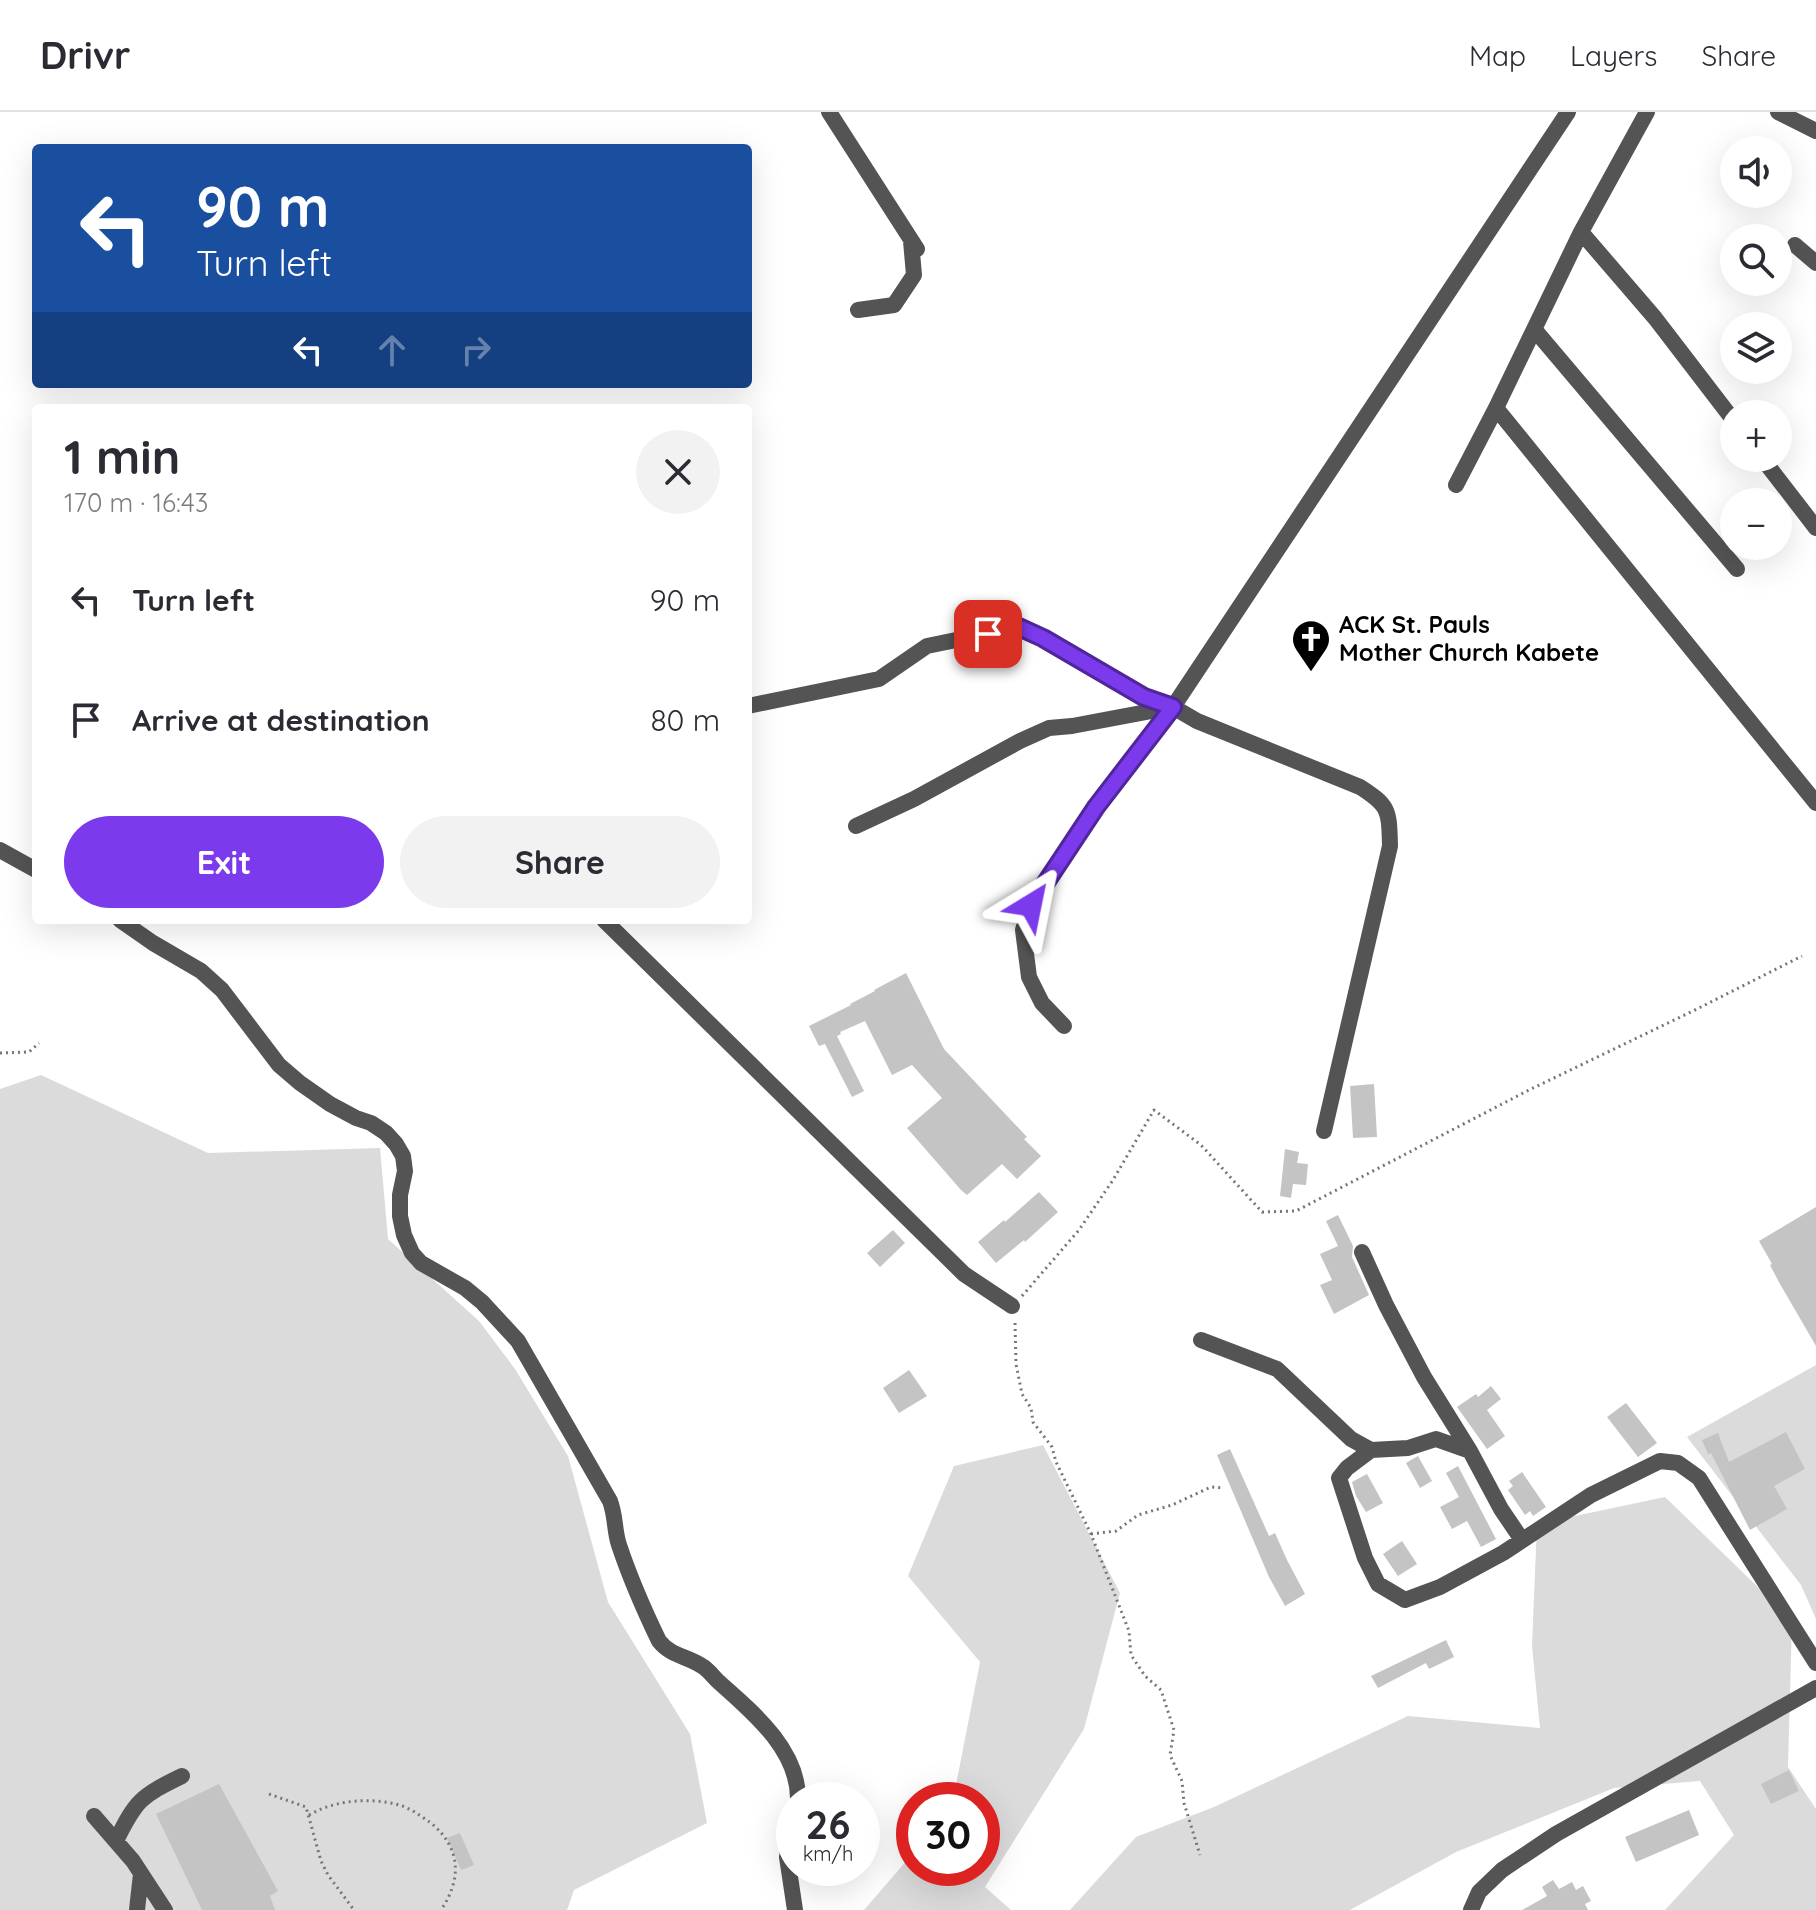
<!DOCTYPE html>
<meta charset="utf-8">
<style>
:root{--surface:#fff;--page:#f2f2f3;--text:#2b2b33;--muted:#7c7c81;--line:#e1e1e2;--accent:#7c3aed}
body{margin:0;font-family:Quicksand,sans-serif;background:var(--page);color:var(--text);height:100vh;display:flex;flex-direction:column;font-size:30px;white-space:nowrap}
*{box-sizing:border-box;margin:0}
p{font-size:26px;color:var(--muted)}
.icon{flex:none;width:44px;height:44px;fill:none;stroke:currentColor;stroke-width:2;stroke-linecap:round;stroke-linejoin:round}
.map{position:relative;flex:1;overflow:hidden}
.sheet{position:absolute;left:32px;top:292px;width:720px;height:520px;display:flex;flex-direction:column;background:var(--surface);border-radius:8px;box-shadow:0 8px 32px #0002}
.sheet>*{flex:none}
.hud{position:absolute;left:32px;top:32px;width:720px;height:244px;border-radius:8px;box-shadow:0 8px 32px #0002;background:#1a4fa0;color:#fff;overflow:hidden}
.fabs{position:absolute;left:1720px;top:24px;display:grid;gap:16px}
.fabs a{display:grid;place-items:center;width:72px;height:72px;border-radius:50%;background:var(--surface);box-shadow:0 8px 32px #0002;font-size:40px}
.speed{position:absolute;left:776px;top:1670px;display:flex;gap:16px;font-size:40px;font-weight:700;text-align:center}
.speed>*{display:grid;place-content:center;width:104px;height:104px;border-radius:50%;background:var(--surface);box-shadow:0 8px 32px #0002;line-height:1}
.speed small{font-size:20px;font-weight:400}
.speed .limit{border:12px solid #d22;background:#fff;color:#111}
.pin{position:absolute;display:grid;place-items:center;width:68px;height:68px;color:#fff;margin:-34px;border-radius:16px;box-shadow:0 4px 12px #0006}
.me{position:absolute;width:88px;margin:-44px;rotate:35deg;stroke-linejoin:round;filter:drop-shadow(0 0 6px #0008)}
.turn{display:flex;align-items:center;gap:28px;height:168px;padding:0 32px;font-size:36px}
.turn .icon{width:104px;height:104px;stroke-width:2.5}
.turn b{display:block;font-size:56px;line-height:68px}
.lanes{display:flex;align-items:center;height:76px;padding:0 32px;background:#0003;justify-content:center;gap:40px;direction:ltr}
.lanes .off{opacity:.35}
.round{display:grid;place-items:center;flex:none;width:84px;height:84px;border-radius:42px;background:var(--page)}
.head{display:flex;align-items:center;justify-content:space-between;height:136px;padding:0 32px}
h1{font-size:48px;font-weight:700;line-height:60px}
.action{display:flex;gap:16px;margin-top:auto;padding:16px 32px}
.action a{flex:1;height:92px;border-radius:48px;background:var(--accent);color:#fff;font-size:32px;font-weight:700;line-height:92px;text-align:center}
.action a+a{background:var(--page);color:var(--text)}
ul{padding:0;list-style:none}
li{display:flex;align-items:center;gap:24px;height:120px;padding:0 32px}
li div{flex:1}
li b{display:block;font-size:30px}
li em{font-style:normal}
header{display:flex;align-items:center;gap:48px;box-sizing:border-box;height:112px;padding:0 40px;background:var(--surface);border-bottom:2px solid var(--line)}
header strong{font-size:38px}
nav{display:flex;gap:44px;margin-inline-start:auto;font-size:28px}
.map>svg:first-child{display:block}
.green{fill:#dbdbdb}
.building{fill:#c4c4c4}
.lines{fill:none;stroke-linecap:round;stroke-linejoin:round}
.path{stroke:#767676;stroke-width:3;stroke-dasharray:2 4;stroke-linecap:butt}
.minor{stroke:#545454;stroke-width:16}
.route-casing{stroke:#51269a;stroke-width:20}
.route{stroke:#7c3aed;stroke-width:14}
.labels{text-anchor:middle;stroke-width:6;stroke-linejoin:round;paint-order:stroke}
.poi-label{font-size:24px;font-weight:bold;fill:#000;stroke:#fff;text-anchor:start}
</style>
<header>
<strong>Drivr</strong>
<nav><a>Map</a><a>Layers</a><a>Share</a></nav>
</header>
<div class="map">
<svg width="1816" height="1798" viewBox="0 0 1816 1798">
<rect width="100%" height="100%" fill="#fff"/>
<path class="green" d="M41,963L208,1041L380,1036L388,1127L479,1209L515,1257L568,1344L608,1490L690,1622L707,1711L574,1778L567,1798H0V977Z
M1816,1253V1507L1801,1473L1687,1325Z
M1043,1333L1120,1481L1084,1617L985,1775L1011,1798H864L914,1740V1756H982V1688H953L980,1550L908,1464L954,1354Z
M1665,1385L1792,1508L1788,1655L1816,1697V1798H1665L1734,1723L1700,1669L1614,1676L1456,1740L1350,1798H1070L1136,1725L1214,1695L1408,1604L1540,1616L1532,1534L1537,1412Z"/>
<path class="building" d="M906,861L944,937L1027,1025L1024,1027L1041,1044L1017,1067L1002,1052L967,1083L961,1078L907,1016L942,986L912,953L892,963L865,909L840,920L841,922L837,924L864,979L852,985L825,932L819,934L809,914L851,893L850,892L875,879L874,878Z
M1374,972L1377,1025L1353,1026L1350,974Z
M1285,1037L1299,1040L1297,1051L1308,1052L1306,1073L1293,1072L1291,1086L1280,1084Z
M1039,1080L1058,1100L1025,1130L1024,1128L996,1151L978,1130L1004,1108L1005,1110Z
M1816,1095V1234L1780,1172L1770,1153L1772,1152L1759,1129Z
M1338,1103L1353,1134L1352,1145L1369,1183L1334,1202L1320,1173L1332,1168L1320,1142L1338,1134L1326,1109Z
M893,1118L905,1131L880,1155L867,1141Z
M909,1258L927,1284L899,1301L883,1276Z
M1491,1274L1501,1287L1487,1298L1505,1324L1487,1337L1457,1295L1476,1282L1478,1285Z
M1626,1291L1657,1331L1638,1345L1607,1305Z
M1786,1320L1805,1357L1774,1374L1787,1397L1750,1418L1711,1341L1708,1342L1702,1328L1718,1321L1729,1350Z
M1230,1337L1269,1424L1275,1421L1287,1448L1305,1482L1285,1494L1269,1465L1217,1343Z
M1418,1344L1432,1369L1420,1376L1406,1351Z
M1458,1354L1496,1427L1481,1435L1467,1409L1452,1417L1440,1395L1459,1385L1446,1361Z
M1522,1360L1546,1395L1533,1404L1530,1399L1525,1403L1508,1378L1513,1374L1509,1369Z
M1367,1362L1383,1391L1366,1400L1356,1384L1352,1370Z
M1402,1429L1417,1452L1398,1464L1383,1442Z
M1446,1528L1454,1545L1429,1557L1426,1551L1378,1576L1371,1564Z
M1789,1658L1799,1679L1771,1692L1761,1672Z
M219,1672L278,1779L270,1784L275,1798H202L156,1702Z
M1689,1698L1699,1723L1636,1750L1625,1725Z
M460,1721L474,1753L461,1758L447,1726Z
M1553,1768L1559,1777L1572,1770L1576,1778L1583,1774L1591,1789L1585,1792L1588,1798H1522L1547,1784L1542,1775Z"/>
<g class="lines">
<path class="path" d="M0,941L29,940L39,931
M1022,1184L1079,1118L1113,1068L1154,998L1201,1033L1262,1100L1296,1099L1529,978L1697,897L1802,844
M1015,1211L1016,1252L1022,1282L1031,1296L1033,1310L1052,1335L1056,1350L1091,1422L1129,1519L1131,1543L1145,1564L1161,1578L1174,1618L1170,1643L1182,1669L1184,1691L1200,1743
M1091,1422L1116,1419L1138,1403L1172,1393L1211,1375L1224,1376
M269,1682L306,1695L321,1749L328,1763L354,1798
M309,1703C335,1688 370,1685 399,1693C410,1696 421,1704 431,1711C461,1736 462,1767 441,1798"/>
<path class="minor" d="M829,0L917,137
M1778,0L1816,19
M1581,120L1655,206L1734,309
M1795,133L1816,151
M858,198L894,193L914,163L911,129
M1534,217L1737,457
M1496,296L1816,691
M1762,346L1816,416
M1456,373L1496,296L1581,120L1647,0
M748,594L879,567L927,534L1019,515L1043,526L1144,585L1172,595
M856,714L914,687L1020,629L1049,616L1072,614L1173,595L1197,609L1360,675C1390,694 1389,699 1390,734L1324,1019
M0,738L36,758
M120,808L153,831L201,859L222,878L279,953L300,971L330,992L356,1006L371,1011L386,1021L396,1032L403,1044L405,1059L400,1083V1104L404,1123L412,1141L421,1151L465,1176L482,1190L518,1229L610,1389C616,1405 614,1418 619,1433C630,1466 644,1498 659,1529C671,1544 687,1544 702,1554C709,1558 714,1566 720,1571C754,1601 799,1639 798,1688
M604,808L964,1162L1012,1194
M1064,914L1042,891L1029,865L1023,818L1031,793L1096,695L1173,595L1568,0
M1362,1140L1386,1193L1424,1265L1470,1339L1501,1397L1522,1428
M1201,1228L1277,1257L1351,1327L1371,1338L1408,1336L1436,1327L1470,1339
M1371,1338L1347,1356L1339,1366L1365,1446L1378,1472L1405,1488L1440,1475L1503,1441L1591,1383L1660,1349L1678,1351L1699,1366L1816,1551
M94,1704L133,1749L165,1798
M794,1708L787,1745L795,1798
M116,1729C136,1688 141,1684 182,1664
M137,1798L141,1762
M1471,1798L1479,1780L1502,1758L1556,1722L1816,1576"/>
</g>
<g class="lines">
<g class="route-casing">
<path id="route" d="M988,522L1019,515L1043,526L1144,585L1173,595L1096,695L1031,793"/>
</g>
<use href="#route" class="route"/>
</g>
<defs>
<g id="church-pin" transform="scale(2)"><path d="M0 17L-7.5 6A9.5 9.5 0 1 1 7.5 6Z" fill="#000" stroke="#fff"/><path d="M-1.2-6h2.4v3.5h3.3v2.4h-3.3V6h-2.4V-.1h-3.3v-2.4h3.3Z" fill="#fff"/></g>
</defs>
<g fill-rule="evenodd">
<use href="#church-pin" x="1311" y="527"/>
</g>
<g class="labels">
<g class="poi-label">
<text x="1339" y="521">ACK St. Pauls<tspan x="1339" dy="28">Mother Church Kabete</tspan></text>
</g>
</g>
</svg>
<div class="fabs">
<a><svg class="icon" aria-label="sound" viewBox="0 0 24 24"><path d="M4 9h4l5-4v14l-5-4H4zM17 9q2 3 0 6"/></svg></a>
<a><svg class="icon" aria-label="search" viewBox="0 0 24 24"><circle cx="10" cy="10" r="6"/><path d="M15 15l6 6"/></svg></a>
<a><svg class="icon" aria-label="layers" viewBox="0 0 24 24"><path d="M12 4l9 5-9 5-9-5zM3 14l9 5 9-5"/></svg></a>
<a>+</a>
<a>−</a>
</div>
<div class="speed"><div>26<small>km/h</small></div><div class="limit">30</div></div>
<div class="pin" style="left:988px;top:522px;background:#d93025"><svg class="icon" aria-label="arrive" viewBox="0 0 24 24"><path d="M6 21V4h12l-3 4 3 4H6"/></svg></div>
<svg class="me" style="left:1031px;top:793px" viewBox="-20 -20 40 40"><path d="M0-17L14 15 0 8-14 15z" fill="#7c3aed" stroke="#fff" stroke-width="4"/></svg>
<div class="hud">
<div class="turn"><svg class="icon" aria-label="left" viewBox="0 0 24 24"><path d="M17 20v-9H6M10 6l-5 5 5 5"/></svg><div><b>90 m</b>Turn left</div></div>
<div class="lanes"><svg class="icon" aria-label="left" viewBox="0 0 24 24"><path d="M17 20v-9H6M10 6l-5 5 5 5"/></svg><svg class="icon off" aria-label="ahead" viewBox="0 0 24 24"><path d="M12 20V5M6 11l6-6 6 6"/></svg><svg class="icon off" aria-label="right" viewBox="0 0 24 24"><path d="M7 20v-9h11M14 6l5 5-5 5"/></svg></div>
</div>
<section class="sheet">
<div class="head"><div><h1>1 min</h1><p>170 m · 16:43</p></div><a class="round"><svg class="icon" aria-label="close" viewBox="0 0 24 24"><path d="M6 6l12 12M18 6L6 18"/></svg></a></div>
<ul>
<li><svg class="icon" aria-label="left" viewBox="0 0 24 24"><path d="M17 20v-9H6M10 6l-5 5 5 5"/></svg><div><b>Turn left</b></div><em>90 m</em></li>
<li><svg class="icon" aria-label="arrive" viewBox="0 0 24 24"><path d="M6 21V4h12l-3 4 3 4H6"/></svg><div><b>Arrive at destination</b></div><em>80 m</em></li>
</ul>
<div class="action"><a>Exit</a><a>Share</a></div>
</section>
</div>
